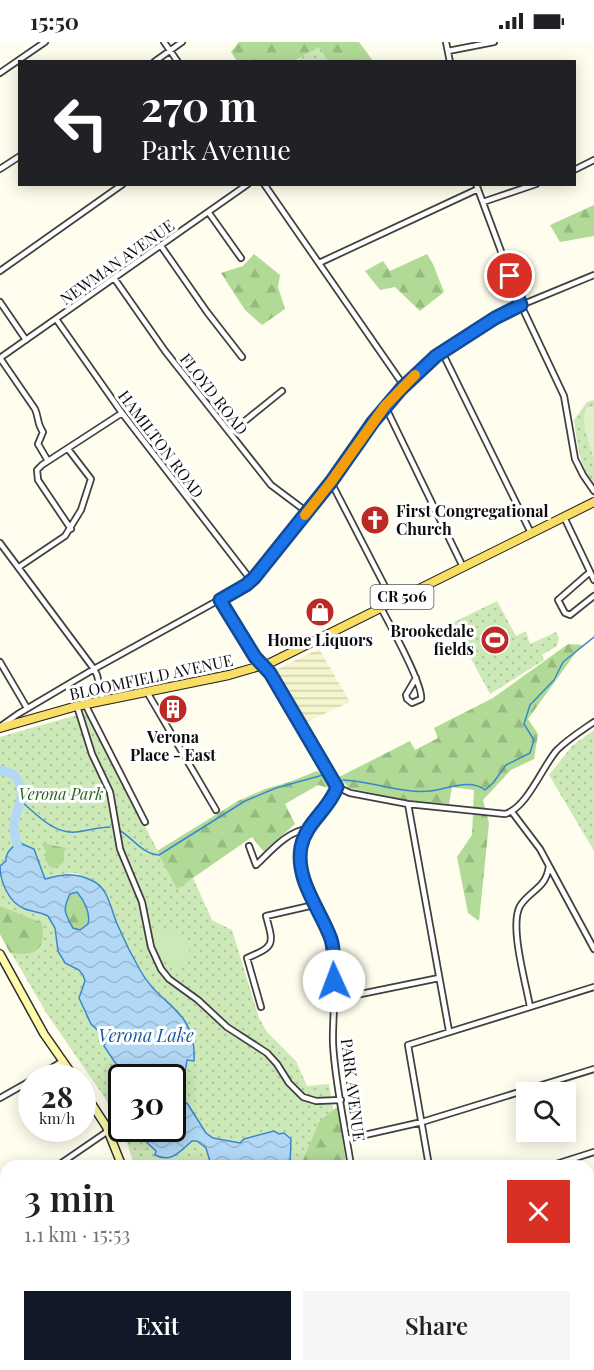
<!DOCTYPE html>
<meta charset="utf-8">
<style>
:root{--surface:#fff;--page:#f6f6f6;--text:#202124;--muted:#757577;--accent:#111827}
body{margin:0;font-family:"Playfair Display",serif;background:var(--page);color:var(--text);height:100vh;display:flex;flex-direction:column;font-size:22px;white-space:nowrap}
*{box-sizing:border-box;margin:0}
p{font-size:20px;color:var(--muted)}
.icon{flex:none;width:33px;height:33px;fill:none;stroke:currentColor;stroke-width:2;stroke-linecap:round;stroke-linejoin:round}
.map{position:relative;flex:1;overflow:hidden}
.side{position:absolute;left:0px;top:1118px;width:594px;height:212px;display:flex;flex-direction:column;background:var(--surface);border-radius:18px 18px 0 0;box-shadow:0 3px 15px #0003}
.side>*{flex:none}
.guide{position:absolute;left:18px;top:18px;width:558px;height:126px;border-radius:0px;box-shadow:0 3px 15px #0003;background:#202124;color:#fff;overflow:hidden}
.fabs{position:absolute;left:516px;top:1040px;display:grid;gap:12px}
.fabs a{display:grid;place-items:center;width:60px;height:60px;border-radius:0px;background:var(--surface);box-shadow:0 3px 15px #0003;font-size:30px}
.speed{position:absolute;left:18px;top:1022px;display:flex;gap:12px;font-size:30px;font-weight:700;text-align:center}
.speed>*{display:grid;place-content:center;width:78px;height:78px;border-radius:50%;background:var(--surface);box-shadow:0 3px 15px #0003;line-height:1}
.speed small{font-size:15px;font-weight:400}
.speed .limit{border:3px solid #111;border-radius:9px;background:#fff;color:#111}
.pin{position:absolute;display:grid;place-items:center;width:51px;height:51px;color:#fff;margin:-26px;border:3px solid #fff;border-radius:50%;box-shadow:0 2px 6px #0007}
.me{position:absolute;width:66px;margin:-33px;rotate:358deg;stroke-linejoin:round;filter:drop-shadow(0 0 4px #0008)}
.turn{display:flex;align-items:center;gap:21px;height:126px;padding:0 24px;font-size:27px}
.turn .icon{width:78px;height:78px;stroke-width:2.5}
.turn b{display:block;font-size:42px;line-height:51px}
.round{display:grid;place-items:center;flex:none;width:63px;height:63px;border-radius:0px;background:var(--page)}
.overview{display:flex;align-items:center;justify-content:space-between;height:102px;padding:0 24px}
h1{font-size:36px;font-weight:600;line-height:45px}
.primary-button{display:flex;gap:12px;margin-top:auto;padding:12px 24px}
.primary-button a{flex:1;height:69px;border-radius:0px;background:var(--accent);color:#fff;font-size:24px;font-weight:600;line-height:69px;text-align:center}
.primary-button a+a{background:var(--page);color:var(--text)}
.status{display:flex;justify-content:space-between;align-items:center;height:42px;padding:0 30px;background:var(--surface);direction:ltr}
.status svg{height:16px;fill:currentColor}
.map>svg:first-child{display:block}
.farmland{fill:url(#farmland-rules)}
.grass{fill:url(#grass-dots)}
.forest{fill:url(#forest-firs)}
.garden{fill:#cde9b7}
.pitch{fill:#e0f0c9}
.water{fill:url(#water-waves);stroke:#3988cd;stroke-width:1.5;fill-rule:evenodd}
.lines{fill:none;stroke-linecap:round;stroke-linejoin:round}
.stream{stroke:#3988cd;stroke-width:1.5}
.river{stroke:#b2d8f6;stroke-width:9}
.minor-casing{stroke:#404040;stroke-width:8}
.secondary-casing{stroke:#2f2f2f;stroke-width:10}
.primary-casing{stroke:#1e1e1e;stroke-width:10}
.minor{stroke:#fff;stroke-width:4.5}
.secondary{stroke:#fffba8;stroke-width:7}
.primary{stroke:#f8de64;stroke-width:8}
.route-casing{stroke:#114b97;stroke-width:15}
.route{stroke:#1a73e8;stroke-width:10}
.slow{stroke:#f59e0b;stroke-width:10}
.labels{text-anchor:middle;stroke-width:6;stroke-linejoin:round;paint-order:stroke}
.shield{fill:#fff;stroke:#565656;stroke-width:1.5}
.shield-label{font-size:15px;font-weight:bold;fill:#0d0d0d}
.street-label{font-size:16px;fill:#0d0d0d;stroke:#fff}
.poi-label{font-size:16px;font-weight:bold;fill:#0d0d0d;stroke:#fff}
.park-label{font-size:16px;font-style:italic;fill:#27641d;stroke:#fff}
.water-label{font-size:18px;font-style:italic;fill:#175a9e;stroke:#fff}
</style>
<div class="status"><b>15:50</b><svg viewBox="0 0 49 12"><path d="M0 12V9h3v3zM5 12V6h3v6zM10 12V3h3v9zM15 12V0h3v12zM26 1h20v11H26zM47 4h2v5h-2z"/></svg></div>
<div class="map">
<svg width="594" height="1328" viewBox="0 0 594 1328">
<defs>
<pattern id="farmland-rules" width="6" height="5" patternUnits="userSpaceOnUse" patternTransform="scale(1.5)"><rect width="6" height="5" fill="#f4f4cd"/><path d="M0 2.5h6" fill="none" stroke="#d0d0af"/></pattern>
<pattern id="grass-dots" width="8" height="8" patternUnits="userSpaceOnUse" patternTransform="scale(1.5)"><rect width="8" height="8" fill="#cde9b7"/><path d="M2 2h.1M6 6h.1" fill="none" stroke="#afc79c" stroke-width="1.8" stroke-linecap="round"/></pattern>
<pattern id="forest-firs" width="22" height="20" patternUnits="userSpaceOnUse" patternTransform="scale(1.5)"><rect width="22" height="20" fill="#b0da96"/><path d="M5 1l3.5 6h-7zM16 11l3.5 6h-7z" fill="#96ba80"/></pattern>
<pattern id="water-waves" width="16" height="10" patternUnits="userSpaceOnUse" patternTransform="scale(1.5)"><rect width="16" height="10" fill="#b2d8f6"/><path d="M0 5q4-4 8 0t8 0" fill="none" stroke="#98b8d2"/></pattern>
</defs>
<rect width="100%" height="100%" fill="#fffded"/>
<path class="farmland" d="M319,607L350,660L306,680L274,629Z"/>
<path class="grass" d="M319,4L328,19L294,20Z
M594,358V443C578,419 578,405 574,378L587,360Z
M497,559L516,594L526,589L530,602L556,590L559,596L557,604L542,613L544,618L490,652L452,581Z
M87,672L177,846L193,836L212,878L232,888L259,976L267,990L296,1019L307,1044L329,1042L342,1123H290C293,1114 282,1094 274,1089L244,1097L240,1101L213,1097L206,1091L187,1061L179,1060L187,1018L194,1019L165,957L149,942L140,928L118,886L106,852L94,839L75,831L61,832L45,838L34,807C23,802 12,803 6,814L7,819L0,823V695L70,675Z
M594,688V809L549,733L573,703Z
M0,831L11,856L25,867L48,874L55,886L56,898L73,926L80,928L83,933L114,1019L127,1035H122V1086H142L143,1097L156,1109L155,1113C172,1122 181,1108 192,1099H197L206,1106L211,1123H134L127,1100L105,1056L47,972L0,892Z
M594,1151V1328H422L425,1323H588V1153Z
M193,1323H352L341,1328H195Z"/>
<path class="forest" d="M239,0H359L373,19H328L319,5L294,19H237L231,10Z
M594,163V194L560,200L550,183Z
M254,212L280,233L278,245L285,267L262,283L245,268L221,231L243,224Z
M427,212L433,222L444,250L420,269L395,245L380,248L365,229L383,219L390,229Z
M568,602L584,603L577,609L528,677L538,692L534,717L511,728L483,758L489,781L479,879L468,871L457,815L472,793L474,748L452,745L449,762L406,758L349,746L339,735L410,699L415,708L438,696L434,686L493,656Z
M317,729L328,736L329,746L318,743L285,762L295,782L264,810L252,795L177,847L157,809L238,759L265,747L289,740Z
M42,801L66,806L64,810V820L55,826L50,825L45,818L46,810Z
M77,850C84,859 92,871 88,882L80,888L73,886C65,872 62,868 70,852Z
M0,864L42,881C46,909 36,914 10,911L0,892Z
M338,1064L346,1123H301L319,1080Z"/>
<path class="garden" d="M157,883L185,895L192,917L181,926L166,914L162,915L156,902L152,888Z"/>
<path class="pitch" d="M589,365H594V417C589,401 581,383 585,367Z"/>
<path class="water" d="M20,801L34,807L45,837C63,832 75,830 93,839C110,847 111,871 119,886C125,900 132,914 140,928C160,965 197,967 194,1019L187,1018L180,1060L187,1061L206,1091L213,1096L240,1101L244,1097L274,1089L279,1092L284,1091L291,1097L290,1123H211L206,1106L197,1099H192C181,1108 172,1122 155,1113L156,1109L143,1097L142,1086H172V1035H127L114,1019L104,1004L107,997L91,982L79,956L85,939L83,933L79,928L65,921L58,909L55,886L48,874C41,870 33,870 25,867C9,861 0,840 0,824L6,819C5,811 13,803 20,801ZM77,850C84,858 91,872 88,882L80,888L73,886C65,872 62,868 70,852Z
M373,1323H424L421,1328H377Z"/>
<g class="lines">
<path class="stream" d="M343,738C370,739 403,752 431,749C448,747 470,736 485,748L493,741L506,723L530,711L534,698L524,682L530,663L554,638L563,620L594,595
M22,760C37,773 54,792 76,790C87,789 98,785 110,785
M119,788C133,796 142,812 159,813L245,759L276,746L323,733
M296,1328L299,1323
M359,1328L372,1323"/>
<path class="river" d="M0,728L14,732C29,754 17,761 14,783C13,793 18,803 20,812
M350,1323L353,1328"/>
<g class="minor-casing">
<path id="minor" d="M164,0L178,20
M446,0L450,20
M448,9L494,0
M154,20L182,0
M0,31L45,0
M0,127L20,114
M574,128L594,118
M264,142L404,344
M476,142L521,263L564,354L575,417L583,433L594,449
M483,160L536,142
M209,171L241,216
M161,204L207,270L242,315
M319,221L478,147
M0,229L123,142
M114,236L165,309L271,443L307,470
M0,260L26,298
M56,277L122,371L251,538
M442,310L531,491
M385,364L463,525
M230,391L282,349
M48,419L38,402L43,390C37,382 39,376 35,367L0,316L248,142
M331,440L393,560
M564,475L594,538
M71,487L38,438L37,428L42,423L122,371
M0,501L94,627L97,633L103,659
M19,525L65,494L81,468L91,437L68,407
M590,530L558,558L565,571L570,573L594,554
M220,558L255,615L270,631L337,745C328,770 302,783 300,812C298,845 326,870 332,901C339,934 332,969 333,1002C335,1040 345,1085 351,1124
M381,566C389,581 424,644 421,657L412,661L407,657L406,653L416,636
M0,620L27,666
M147,650L216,768
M85,662L145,780
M77,664L92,712L110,750L120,807L142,860L151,905L161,927L169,937L198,958L227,985L267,1011L277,1022L289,1041L303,1055L316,1059L341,1058
M1,684L18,672L94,627L246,543L278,507L331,440L385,364L423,325L436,314L495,276L514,266L594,233
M337,745L350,751L408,762L505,772C527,766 542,725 557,708C568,697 581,689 594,680
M408,762L449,989
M512,770L540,807L594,907
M249,804L256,823C271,809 287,789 308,787
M334,955H346L439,936
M261,965L247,916C275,904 274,903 266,874L314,863
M530,965C526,941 509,884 520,864C530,848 546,847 549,824
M37,1035L63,1019
M0,1056L32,1038
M347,1097L422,1080L594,1027
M57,1124L108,1089
M429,1124L408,1003L594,945
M550,1124L594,1110
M0,1160L6,1157
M0,1237L6,1233
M0,1309H6
M95,1328L103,1323"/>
</g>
<g class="secondary-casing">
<path id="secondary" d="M0,912L44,992L74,1035
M82,1047L106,1084L122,1124
M180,1323L182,1328"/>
</g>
<g class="primary-casing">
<path id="primary" d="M0,686L77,664L229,633L270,621L594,460"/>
</g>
<use href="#minor" class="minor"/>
<use href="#secondary" class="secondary"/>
<use href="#primary" class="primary"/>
</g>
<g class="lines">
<g class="route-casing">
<path id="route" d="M334,939C334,925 335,910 331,897C320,867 295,838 301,805C306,780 329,768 337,745L270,631L255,615L220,558L246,543L254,536L331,440L373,380L401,347L436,314L495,276L521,263L510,234"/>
</g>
<use href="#route" class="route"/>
<path class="slow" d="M305,473L331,440L385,364L415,333"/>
</g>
<defs>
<g id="church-disc" transform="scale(1.5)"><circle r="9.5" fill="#bd2925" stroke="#fff"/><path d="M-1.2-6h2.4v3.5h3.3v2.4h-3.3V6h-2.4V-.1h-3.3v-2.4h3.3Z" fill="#fff"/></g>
<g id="shop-disc" transform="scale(1.5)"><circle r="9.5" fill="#bd2925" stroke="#fff"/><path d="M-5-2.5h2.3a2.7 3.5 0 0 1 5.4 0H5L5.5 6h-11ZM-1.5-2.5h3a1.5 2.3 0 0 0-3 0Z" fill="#fff"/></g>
<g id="stadium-disc" transform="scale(1.5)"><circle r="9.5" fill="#bd2925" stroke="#fff"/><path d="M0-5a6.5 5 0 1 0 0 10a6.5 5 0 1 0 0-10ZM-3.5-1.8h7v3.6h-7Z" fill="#fff"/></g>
<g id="building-disc" transform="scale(1.5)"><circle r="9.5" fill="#bd2925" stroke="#fff"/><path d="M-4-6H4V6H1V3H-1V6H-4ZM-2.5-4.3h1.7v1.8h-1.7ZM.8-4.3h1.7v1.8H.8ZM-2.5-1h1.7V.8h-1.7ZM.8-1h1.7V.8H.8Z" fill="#fff"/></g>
</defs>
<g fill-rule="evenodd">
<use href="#church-disc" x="375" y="478"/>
<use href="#shop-disc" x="320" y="570"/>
<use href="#stadium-disc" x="495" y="598"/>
<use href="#building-disc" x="173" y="667"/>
</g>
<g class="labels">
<rect class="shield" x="370.5" y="543" width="63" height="24" rx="4.5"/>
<g class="shield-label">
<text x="402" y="560">CR 506</text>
</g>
<g class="street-label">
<text transform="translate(117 220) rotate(-35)" y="6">NEWMAN AVENUE</text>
<text transform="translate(214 352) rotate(52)" y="6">FLOYD ROAD</text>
<text transform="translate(161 402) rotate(53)" y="6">HAMILTON ROAD</text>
<text transform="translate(151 635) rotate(-12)" y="6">BLOOMFIELD AVENUE</text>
<text transform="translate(353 1048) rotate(83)" y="6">PARK AVENUE</text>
</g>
<g class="poi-label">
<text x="396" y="475" text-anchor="start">First Congregational<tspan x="396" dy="18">Church</tspan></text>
<text x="474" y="595" text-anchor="end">Brookedale<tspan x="474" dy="18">fields</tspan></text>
<text x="320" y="604">Home Liquors</text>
<text x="173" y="701">Verona<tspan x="173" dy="18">Place - East</tspan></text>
</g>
<g class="park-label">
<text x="61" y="758">Verona Park</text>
</g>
<g class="water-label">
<text x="146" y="1000">Verona Lake</text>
</g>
</g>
</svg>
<div class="fabs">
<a><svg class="icon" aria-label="search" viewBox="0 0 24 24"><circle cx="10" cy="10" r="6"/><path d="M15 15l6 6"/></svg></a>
</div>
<div class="speed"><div>28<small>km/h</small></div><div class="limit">30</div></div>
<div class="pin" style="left:510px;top:234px;background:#d93025"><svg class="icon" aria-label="arrive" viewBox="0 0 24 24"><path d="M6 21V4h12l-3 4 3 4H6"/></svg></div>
<svg class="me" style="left:334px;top:939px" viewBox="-20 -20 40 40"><circle r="19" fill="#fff"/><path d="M0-13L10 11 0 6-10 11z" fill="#1a73e8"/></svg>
<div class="guide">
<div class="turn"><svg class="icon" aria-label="left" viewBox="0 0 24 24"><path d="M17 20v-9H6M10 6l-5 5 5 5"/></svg><div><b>270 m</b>Park Avenue</div></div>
</div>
<section class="side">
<div class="overview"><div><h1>3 min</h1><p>1.1 km · 15:53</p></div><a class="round" style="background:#d93025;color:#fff"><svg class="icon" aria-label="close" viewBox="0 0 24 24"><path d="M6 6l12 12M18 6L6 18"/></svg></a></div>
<div class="primary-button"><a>Exit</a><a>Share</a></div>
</section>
</div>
